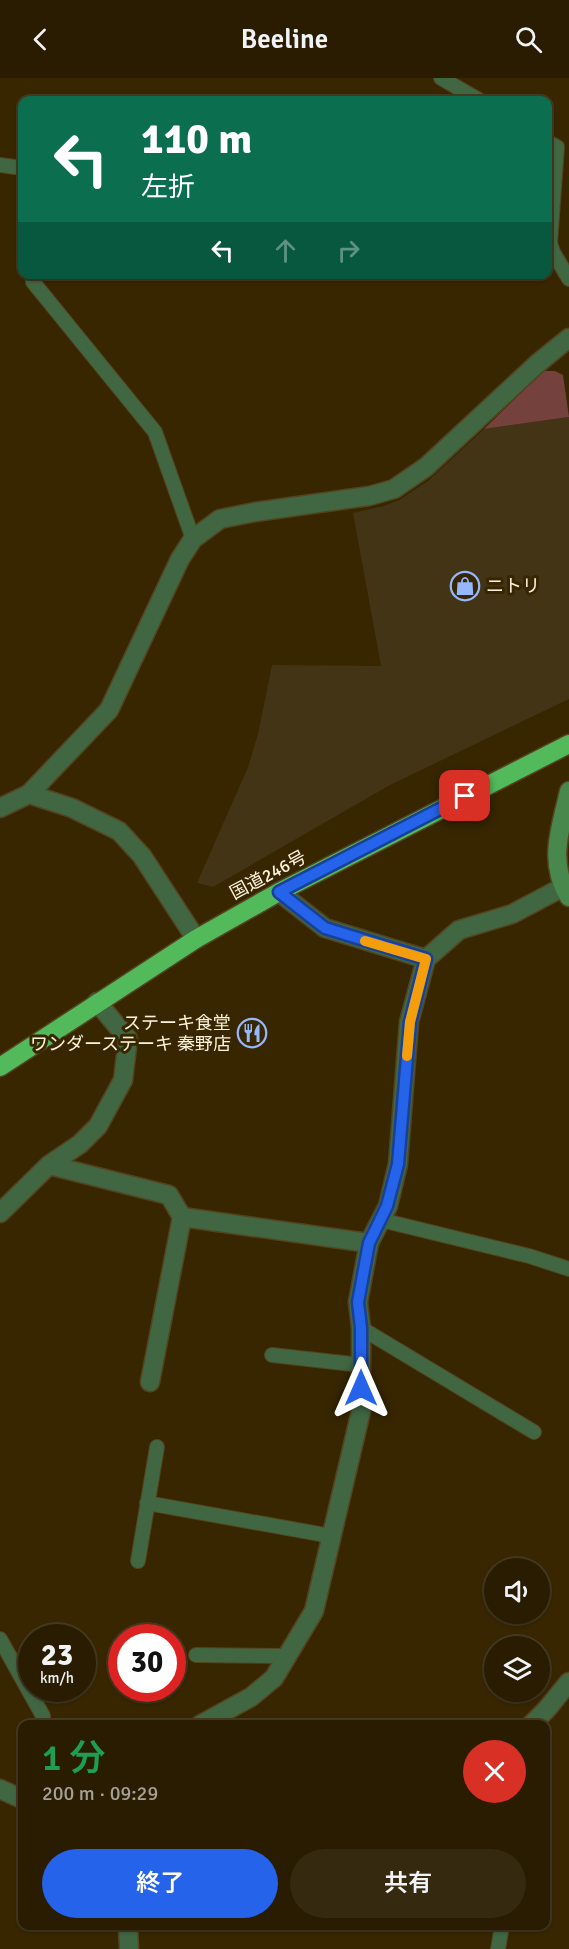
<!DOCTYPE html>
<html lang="ja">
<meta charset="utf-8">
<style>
:root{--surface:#291c00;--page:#35290f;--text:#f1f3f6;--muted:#a5a199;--line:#453a22;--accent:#2563eb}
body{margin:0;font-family:Signika,"Noto Sans JP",sans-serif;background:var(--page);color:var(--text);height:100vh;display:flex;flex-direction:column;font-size:22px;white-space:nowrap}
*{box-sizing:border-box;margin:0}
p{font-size:20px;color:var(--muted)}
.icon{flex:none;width:33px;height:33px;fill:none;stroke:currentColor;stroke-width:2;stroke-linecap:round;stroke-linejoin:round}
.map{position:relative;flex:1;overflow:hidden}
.details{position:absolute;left:18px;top:1642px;width:532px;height:210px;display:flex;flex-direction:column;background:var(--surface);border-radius:12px;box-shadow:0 2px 4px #0004,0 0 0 2px var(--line)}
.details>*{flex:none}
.guide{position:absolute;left:18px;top:18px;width:534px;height:183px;border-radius:12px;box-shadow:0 2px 4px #0004,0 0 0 2px var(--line);background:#0b6e4f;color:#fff;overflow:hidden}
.tools{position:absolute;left:484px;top:1480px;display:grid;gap:12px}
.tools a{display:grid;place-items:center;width:66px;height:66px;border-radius:50%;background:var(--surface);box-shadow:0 2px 4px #0004,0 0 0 2px var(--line);font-size:30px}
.speed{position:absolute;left:18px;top:1546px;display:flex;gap:12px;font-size:30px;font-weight:700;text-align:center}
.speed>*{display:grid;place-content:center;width:78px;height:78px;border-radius:50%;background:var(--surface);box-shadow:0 2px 4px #0004,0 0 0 2px var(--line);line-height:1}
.speed small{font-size:15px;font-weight:400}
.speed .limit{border:9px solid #d22;background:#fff;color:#111}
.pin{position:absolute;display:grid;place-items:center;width:51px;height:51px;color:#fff;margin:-26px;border-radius:12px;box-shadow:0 3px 9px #0006}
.me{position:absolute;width:66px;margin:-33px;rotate:0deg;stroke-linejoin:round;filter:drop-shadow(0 0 4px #0008)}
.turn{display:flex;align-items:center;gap:21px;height:126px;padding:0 24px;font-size:27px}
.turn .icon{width:78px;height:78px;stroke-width:2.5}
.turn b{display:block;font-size:42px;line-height:51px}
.lanes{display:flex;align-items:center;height:57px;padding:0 24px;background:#0003;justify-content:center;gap:30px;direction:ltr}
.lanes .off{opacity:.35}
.round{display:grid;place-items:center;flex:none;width:63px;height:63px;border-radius:32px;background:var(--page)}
.headline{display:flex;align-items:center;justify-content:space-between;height:102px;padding:0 24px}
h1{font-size:36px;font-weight:600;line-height:45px;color:#1e9e55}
.primary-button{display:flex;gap:12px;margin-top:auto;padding:12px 24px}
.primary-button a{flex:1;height:69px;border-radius:36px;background:var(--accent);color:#fff;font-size:24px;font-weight:600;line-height:69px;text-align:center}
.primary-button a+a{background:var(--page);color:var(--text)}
header{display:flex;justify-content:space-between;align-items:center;height:78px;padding:0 24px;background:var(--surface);font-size:27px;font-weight:600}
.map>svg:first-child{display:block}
.built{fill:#423414}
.green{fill:#74413d}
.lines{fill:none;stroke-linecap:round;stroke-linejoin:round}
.lane-casing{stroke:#53431f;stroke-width:16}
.street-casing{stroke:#53431f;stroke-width:21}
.secondary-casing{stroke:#53431f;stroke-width:21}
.highway-casing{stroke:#53431f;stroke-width:21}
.lane{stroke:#406642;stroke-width:14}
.street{stroke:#406642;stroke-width:18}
.secondary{stroke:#49884d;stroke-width:18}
.highway{stroke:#53ba5c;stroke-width:18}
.route-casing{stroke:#184099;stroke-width:15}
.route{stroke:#2563eb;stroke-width:10}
.slow{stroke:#f59e0b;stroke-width:10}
.labels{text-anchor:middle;stroke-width:6;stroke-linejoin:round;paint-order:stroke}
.poi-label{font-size:18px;fill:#fdf3dd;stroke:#372600;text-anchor:start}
.street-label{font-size:18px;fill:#fdf3dd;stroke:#372600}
</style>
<header><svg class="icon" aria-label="back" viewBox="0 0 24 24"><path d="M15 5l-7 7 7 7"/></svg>Beeline<svg class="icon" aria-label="search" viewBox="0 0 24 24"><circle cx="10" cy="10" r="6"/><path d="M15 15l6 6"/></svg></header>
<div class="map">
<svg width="569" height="1871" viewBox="0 0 569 1871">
<rect width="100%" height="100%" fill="#372600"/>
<path class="built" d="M569,339V621L390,707L213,809L197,805L248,689L258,656L272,587L381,588L353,435L384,428L399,422L428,403L484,351Z"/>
<path class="green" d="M545,293H555L563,297L569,339L484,351L540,296Z"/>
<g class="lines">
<g class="lane-casing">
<path id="lane" d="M441,0L479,22
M548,64L557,69L550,165L553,174L569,201
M0,87L22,90
M33,196V204L155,354L193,461
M381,1142L529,1178L569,1191
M361,1250L534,1354
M272,1277L361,1287
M147,1425L331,1458
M138,1483L157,1369
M0,1561L43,1638
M196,1577L288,1578
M498,1871L502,1848"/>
</g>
<g class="street-casing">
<path id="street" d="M29,716L72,730L119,753L142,778L196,861
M0,730L29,716L109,632L180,481L193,461L220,441L255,434L369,418L394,411L426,389L537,286L569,260
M279,814L325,850L426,881
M49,1087L169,1117L182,1139L369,1165
M0,1135L49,1087L80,1066L98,1048L123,1002L128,961L97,924
M150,1304L182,1139
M200,1647L251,1619L274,1600L314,1533L361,1333V1250L358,1224L369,1165L388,1128L398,1086L409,944L426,881L459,852L512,836L563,809
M531,1647L547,1631L569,1604
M0,1711L22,1721
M128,1848L129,1871"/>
</g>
<g class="secondary-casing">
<path id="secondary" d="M569,713C561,750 547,783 569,819"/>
</g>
<g class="highway-casing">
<path id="highway" d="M0,989L196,861L279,814L569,666"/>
</g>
<use href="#lane" class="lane"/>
<use href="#street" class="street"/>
<use href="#secondary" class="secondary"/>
<use href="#highway" class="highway"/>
</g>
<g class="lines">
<g class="route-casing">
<path id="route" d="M361,1310V1250L358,1224L369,1165L387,1128L398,1086L410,944L426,881L325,850L279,814L465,718"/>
</g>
<use href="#route" class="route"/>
<path class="slow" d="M365,863L426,881L410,944L407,978"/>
</g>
<defs>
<g id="shop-ring" transform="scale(1.5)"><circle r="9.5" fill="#372600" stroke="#96b6fd" stroke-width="1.5"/><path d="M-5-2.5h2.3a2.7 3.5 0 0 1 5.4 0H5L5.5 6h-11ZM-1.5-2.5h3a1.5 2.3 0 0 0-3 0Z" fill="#96b6fd"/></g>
<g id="restaurant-ring" transform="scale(1.5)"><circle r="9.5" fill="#372600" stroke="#96b6fd" stroke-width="1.5"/><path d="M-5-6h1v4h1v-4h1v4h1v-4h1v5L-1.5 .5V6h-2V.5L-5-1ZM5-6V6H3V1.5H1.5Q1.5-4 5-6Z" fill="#96b6fd"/></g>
</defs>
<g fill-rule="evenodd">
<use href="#shop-ring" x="465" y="508"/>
<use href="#restaurant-ring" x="252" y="955"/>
</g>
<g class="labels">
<g class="poi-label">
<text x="486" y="514">ニトリ</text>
<text x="231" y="951" text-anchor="end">ステーキ食堂<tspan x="231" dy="21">ワンダーステーキ 秦野店</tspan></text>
</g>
<g class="street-label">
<text transform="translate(268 797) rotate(-28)" y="6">国道246号</text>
</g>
</g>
</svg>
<div class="tools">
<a><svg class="icon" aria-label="sound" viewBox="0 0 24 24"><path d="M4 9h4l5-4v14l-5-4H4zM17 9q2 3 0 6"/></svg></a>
<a><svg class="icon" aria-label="layers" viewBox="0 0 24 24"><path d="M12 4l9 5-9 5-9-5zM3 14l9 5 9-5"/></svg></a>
</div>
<div class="speed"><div>23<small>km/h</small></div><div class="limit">30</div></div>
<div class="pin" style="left:465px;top:718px;background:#d93025"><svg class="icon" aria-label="arrive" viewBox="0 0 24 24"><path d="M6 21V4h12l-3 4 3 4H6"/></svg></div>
<svg class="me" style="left:361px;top:1310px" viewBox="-20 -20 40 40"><path d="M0-17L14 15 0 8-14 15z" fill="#2563eb" stroke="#fff" stroke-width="4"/></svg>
<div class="guide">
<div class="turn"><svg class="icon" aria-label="left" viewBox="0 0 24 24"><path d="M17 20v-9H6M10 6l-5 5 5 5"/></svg><div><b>110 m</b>左折</div></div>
<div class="lanes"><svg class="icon" aria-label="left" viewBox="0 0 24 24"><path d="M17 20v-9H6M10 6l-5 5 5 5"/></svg><svg class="icon off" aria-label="ahead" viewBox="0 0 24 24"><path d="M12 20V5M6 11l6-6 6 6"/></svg><svg class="icon off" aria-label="right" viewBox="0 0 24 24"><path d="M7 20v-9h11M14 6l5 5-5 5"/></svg></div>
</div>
<section class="details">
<div class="headline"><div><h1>1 分</h1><p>200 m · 09:29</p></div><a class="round" style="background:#d93025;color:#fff"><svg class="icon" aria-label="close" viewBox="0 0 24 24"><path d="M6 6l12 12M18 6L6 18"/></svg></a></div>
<div class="primary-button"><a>終了</a><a>共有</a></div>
</section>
</div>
